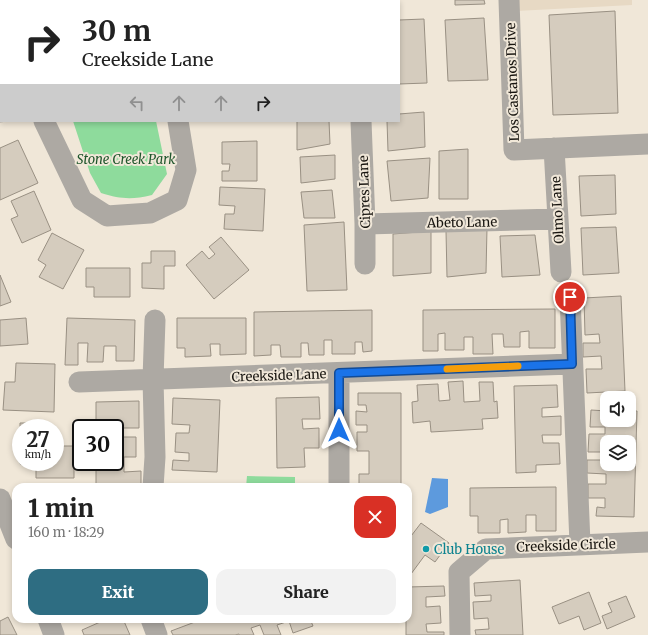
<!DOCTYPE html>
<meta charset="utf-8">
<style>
:root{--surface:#fff;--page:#f2f2f2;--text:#222;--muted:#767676;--accent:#2e6d82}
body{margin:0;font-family:Merriweather,serif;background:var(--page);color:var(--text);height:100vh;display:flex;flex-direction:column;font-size:15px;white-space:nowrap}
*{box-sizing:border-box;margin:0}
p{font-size:13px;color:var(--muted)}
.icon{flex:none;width:22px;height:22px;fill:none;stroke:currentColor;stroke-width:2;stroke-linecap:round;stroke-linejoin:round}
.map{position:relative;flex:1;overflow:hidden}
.drawer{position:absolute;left:12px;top:483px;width:400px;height:140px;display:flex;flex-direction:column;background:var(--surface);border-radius:12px;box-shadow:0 2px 6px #0003}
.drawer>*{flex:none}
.top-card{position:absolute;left:0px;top:0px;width:400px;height:122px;box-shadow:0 2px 6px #0003;background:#fff;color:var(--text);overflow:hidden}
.controls{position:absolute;left:600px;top:391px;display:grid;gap:8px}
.controls a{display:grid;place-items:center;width:36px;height:36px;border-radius:8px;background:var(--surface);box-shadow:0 2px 6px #0003;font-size:20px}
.speed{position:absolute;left:12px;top:419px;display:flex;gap:8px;font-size:20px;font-weight:700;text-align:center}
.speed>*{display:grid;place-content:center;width:52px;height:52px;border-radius:50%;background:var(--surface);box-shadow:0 2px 6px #0003;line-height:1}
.speed small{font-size:10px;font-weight:400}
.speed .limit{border:2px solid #111;border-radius:6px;background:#fff;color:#111}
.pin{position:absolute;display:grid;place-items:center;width:34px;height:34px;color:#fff;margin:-17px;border:2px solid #fff;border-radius:50%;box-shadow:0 1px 4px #0007}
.me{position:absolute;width:44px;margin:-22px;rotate:0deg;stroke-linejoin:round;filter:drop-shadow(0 0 3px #0008)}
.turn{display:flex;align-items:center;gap:14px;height:84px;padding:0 16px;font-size:18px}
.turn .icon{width:52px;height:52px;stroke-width:2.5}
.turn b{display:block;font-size:28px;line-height:34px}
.lanes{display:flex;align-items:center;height:38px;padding:0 16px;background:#0003;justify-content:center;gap:20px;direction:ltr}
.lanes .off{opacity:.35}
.round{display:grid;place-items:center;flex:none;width:42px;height:42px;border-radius:12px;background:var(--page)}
.overview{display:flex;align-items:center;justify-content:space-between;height:68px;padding:0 16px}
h1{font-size:24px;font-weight:800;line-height:30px}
.primary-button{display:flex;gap:8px;margin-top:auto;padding:8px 16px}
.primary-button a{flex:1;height:46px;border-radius:12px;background:var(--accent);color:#fff;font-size:16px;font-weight:800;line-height:46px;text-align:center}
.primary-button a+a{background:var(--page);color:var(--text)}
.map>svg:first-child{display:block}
.built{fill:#e7d9c4}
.green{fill:#8edb9c}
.water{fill:#5d9add}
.building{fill:#d5ccbe;stroke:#999083;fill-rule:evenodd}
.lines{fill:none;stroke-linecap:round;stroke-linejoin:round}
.minor{stroke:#ada9a3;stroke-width:21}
.route-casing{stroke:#114b97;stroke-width:10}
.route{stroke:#1a73e8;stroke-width:7}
.slow{stroke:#f59e0b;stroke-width:7}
.culture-dot{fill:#0f9aa8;stroke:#f0e7d8;stroke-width:1.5}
.labels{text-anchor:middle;stroke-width:4;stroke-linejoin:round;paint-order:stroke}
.street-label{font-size:13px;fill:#181510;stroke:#f0e7d8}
.park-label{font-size:13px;font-style:italic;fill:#1f562c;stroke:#f0e7d8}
.culture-label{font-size:13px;fill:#0d838f;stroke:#f0e7d8;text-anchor:start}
</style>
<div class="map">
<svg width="648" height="635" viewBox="0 0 648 635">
<rect width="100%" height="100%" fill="#f0e7d8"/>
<path class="built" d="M516,0H632V5L516,11Z"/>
<path class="green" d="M73,121H156L167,174L152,195C131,200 121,199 101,193L90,173Z
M247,476L295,477V487H246Z"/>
<path class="water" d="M432,478L448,479V507L430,514L425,512Z"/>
<path class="building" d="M455,0H484L485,4L455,5Z
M615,11L618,113L553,115L549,15Z
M484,18L488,80L448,81L445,20Z
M424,19L427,83L399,84V20Z
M424,112L425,147L388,151L387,121H399V114Z
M297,121H329L330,144L297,150Z
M18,140L38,183L0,200V148Z
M257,141V181H222V171H229L230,164H222V142Z
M468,149V199H439V151Z
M335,155V179L301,183L300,157Z
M430,158L428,198L391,201L387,161Z
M615,175L616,214L581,216L579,176Z
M220,187L265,189L263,231L224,229L225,214H234L235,206L219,205Z
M332,190L335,218H304L301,192Z
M34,191L51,230L22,243L11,219L18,216L11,201Z
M344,222L347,290L307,291L304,225Z
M616,227L619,273L583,275L581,228Z
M487,228L486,273L447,277L446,231Z
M431,231V273L393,276V234Z
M52,233L84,250L63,289L39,277L46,265L38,260Z
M535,235L540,275L502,277L500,236Z
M221,237L249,270L214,299L186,265L202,251L209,259L215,254L209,247Z
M151,251H175V266H164V289L142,288V263H151Z
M86,268H130V297H94V287H86Z
M0,275L11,302L0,306Z
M621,296L625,391L587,393L586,369H602L601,356L583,357V343H600L599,334L585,335L584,298Z
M555,309V348H529V331L520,332V347H504L503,334H492L493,354H473V337H464V350H445V333L438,334V351H423V310Z
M372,310V351L363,352L362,342H355V354H332V340H324V355H309L308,343H301V357H281L280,345H271V355L254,356V312Z
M26,318L28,344L0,346V320Z
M67,318L135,320L134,361H116V346H104L103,362H87L88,343H78V365H65Z
M177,318H246V354L220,355V344H210L211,356L185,357V348H177Z
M16,363L55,364L54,412L3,410L5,382H15Z
M463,381L464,402L480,401L479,382H493L494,402L497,401L498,418L482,419L483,429L431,432L430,421L413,423L412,402L418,401L417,385L438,384L439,401L450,400L448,382Z
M557,385L558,407L542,408V417L561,416V435H542L543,443H559L560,464L536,465V472L516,473L514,386Z
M358,393H401V487H359V474H369V451H357V432H367V425H356V411L367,412L366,405H358Z
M319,397L320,419H302L303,429L319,428V448H304L305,467L277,468L276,398Z
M173,398L220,400L217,472L172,470L173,460L189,461V453L175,452L176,433H189L190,425L172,424Z
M139,401V428H119L120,437H136V457H124V472L141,471V487H96V462H115V428H96V402Z
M591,410L607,411V420H629V411H637L634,517L596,516L597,507L605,508V498H588V484H606V474L587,473V460H606V452H588L589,434H605V427H590ZM607,442H629V464H607Z
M20,423H41V428H21V462H55V446H74V478H36V464H20Z
M556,487V531H536V515H526V532L508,533V519L500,520V533H478V516H470V488Z
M421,523L449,543L435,562L425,555L411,574L408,572V540Z
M520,580L523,635H476L475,630L489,629L488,618L474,619L473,602L491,601V595L475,596L474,583Z
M444,586L445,596L426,597V607L440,606L441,623L426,624L427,632H444V635H406V619H408V587Z
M589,592L601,623L584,630L579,616L559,624L552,607Z
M626,596L635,617L607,629L602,616L612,612L608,603Z
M8,617L17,635H0V621Z
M107,619H123L130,635H84L82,630Z
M203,619H310L313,626L293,633L289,621L277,625L281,635H264L260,625L251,628L254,635H239V634L235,635H173L171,631Z"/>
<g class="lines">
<path class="minor" d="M150,0V1
M352,0L353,1
M509,0L514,150L648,144
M16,1V0
M0,112L1,111
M44,121L82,200L107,216L150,213L177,200L186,170L178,121
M361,121L365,224V264
M554,148L561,272
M365,224L558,219
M570,297L580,544
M339,373V487
M79,382L572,364
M153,487L155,457L153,379L155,320
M0,499L16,539
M48,619L54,635
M151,619L157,635
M460,635L459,572L486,549L648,542"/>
</g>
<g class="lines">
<g class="route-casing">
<path id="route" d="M339,430V373L572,364L570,297"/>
</g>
<use href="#route" class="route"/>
<path class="slow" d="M447,369L518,366"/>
</g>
<circle class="culture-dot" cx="426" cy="549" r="4"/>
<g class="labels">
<g class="street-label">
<text transform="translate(512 82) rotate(-92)" y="5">Los Castanos Drive</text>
<text transform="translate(364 192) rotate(-92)" y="5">Cipres Lane</text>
<text transform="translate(557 210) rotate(-93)" y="5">Olmo Lane</text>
<text transform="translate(462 222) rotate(-1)" y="5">Abeto Lane</text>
<text transform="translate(279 375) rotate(-2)" y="5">Creekside Lane</text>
<text transform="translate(566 545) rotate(-2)" y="5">Creekside Circle</text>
</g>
<g class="park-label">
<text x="126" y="164">Stone Creek Park</text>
</g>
<g class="culture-label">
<text x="434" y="554">Club House</text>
</g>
</g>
</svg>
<div class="controls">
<a><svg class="icon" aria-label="sound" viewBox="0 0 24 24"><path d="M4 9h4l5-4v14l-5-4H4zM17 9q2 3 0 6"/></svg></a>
<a><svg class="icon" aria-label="layers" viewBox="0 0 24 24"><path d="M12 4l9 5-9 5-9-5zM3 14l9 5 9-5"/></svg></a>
</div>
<div class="speed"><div>27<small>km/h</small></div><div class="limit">30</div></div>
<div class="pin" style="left:570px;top:297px;background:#d93025"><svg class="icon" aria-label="arrive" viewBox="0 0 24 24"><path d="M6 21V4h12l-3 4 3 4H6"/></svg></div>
<svg class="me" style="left:339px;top:430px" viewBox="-20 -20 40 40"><path d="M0-17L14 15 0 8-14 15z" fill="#1a73e8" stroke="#fff" stroke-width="4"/></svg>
<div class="top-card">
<div class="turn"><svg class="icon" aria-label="right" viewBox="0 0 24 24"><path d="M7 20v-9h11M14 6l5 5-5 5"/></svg><div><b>30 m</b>Creekside Lane</div></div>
<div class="lanes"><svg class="icon off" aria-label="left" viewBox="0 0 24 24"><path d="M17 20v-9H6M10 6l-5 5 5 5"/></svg><svg class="icon off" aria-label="ahead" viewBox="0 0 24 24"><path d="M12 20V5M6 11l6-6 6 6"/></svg><svg class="icon off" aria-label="ahead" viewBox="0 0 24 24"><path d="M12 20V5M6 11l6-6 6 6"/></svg><svg class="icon" aria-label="right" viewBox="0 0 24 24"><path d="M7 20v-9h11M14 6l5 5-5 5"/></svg></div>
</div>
<section class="drawer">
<div class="overview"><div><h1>1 min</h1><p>160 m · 18:29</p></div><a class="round" style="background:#d93025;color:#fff"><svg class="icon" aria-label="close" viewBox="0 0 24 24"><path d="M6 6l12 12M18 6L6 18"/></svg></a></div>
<div class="primary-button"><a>Exit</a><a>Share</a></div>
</section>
</div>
